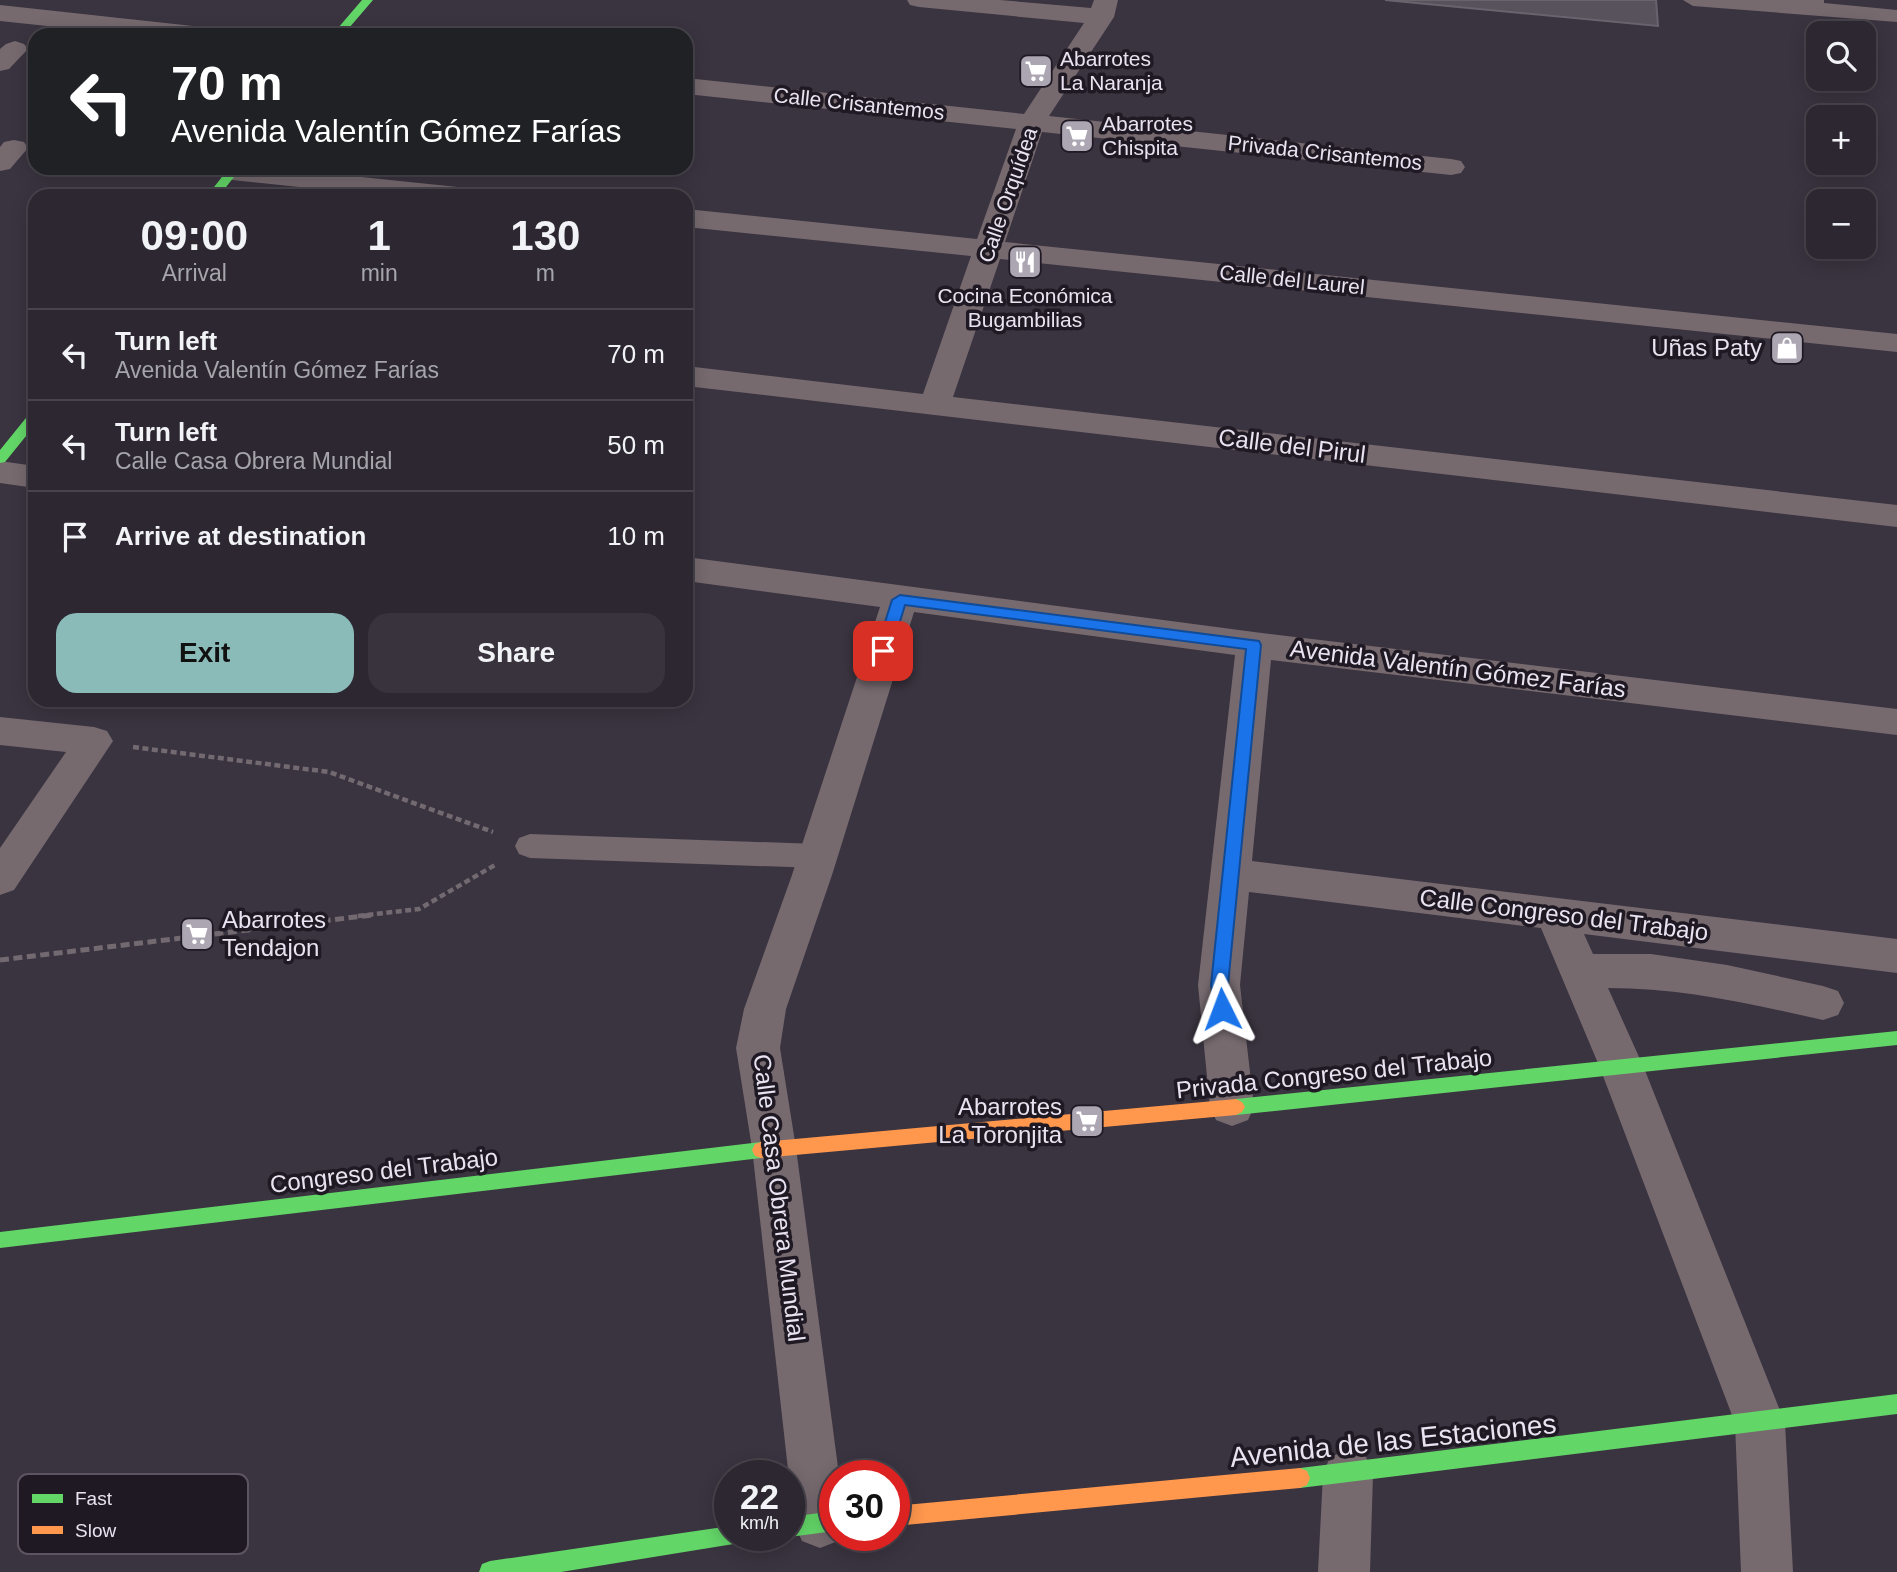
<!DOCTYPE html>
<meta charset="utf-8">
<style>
:root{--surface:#2c2730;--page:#38333c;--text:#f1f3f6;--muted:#a6a5ab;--line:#48444c;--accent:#8bbbb9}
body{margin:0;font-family:Arial,sans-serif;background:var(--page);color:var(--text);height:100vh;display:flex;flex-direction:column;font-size:26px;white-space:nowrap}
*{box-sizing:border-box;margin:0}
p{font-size:23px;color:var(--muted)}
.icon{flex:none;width:38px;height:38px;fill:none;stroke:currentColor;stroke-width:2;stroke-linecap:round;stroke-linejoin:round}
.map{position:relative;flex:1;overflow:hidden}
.panel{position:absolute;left:28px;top:189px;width:665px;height:518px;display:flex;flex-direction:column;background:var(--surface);border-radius:21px;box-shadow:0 4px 18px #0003,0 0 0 2px var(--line)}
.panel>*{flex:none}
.banner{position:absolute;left:28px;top:28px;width:665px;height:147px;border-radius:21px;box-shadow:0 4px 18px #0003,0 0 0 2px var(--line);background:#202124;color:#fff;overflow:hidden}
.fabs{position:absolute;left:1806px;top:21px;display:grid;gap:14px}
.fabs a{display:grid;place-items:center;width:70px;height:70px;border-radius:14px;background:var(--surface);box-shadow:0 4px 18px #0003,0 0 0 2px var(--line);font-size:35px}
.speed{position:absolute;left:714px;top:1460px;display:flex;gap:14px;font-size:35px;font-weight:700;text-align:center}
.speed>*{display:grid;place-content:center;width:91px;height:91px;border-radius:50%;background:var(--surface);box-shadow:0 4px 18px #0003,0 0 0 2px var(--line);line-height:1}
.speed small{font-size:18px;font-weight:400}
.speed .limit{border:10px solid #d22;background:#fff;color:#111}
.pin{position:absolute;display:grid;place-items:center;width:60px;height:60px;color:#fff;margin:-30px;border-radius:14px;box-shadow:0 4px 10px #0006}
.me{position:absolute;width:77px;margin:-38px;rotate:357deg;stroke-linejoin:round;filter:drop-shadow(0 0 5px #0008)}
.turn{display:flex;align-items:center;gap:24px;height:147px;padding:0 28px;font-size:32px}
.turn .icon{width:91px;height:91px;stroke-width:2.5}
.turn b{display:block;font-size:49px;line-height:60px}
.eta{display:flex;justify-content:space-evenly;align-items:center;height:119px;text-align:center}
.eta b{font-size:42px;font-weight:700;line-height:49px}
.action{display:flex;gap:14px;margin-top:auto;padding:14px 28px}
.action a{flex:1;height:80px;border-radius:21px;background:var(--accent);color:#111;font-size:28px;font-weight:700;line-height:80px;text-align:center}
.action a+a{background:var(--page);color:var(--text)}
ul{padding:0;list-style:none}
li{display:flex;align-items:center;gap:21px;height:91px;padding:0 28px;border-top:2px solid var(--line)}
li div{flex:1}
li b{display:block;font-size:26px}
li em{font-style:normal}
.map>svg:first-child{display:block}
.building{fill:#58525d;stroke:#69636e;stroke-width:2}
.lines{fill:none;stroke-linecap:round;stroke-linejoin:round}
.path-far1{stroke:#726a70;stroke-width:4.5;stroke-dasharray:6 3.5;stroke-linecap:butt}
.path{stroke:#726a70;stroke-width:5;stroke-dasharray:9 4.5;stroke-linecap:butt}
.lane{fill:#766a6f;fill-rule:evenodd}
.street{fill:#766a6f;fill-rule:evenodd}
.fast{fill:#63d668;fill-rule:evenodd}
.slow{fill:#ff974d;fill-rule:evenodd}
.route{fill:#1a73e8;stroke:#114b97;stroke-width:2}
.labels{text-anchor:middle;stroke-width:7;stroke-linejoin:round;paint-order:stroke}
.far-poi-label{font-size:21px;fill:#e9e2f0;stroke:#1f1924;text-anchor:start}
.far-street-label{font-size:21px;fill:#e9e2f0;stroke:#1f1924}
.poi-label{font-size:24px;fill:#e9e2f0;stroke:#1f1924;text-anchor:end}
.street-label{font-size:24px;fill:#e9e2f0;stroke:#1f1924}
.near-street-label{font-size:28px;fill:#e9e2f0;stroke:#1f1924}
.key{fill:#1f1924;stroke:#5c5561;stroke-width:2}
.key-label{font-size:19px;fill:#e9e2f0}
</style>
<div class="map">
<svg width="1897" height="1572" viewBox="0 0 1897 1572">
<rect width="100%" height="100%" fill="#3a3440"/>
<path class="building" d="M1385,0H1656L1658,26Z"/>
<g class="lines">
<path class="path-far1" d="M133,747L329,772L493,832
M358,916L419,909L495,865"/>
<path class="path" d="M0,960L372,915"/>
<path class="lane" d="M1683,0H1824V3L1897,10V22L1693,6Z
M530,834L817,844L828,848L832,856L828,864L817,868L530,858L519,854L515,846L519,838Z"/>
<path class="street" d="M907,0H1000L1091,8L1094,0H1118L1114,17L1049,116L1451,159L1461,161L1465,167L1461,173L1451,175L1042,132L1005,242L1897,334V352L1000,259L953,397L1897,505V527L686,386V366L923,394L971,256L686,227V209L977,239L1016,129L686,94V78L1024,114L1084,23L919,7L910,5Z
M0,5L202,27L211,30L215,35H132L0,21Z
M15,41L24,44L28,49L9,69L0,71V49L6,44Z
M14,140L24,142L28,148L10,169L0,171V147L4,142Z
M221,168H275L467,188L477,190L481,196H384L232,180L222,178L218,172Z
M0,461L35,466V488L0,483Z
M686,557L1254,632L1897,709V735L1271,660L1252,861L1897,939V973L1584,934L1593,954H1651L1727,965L1823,986L1838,991L1844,1003L1838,1015L1823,1020C1752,1004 1682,988 1608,988L1644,1068L1785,1423L1793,1572H1741L1735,1423L1600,1068L1541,928L1249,892L1240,985L1254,1107L1248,1120L1232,1126L1216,1120L1210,1107L1198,985L1235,655L914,612L832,875L786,1009L780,1048L796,1148L839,1475H835V1535H841L838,1541L820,1548L802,1541L794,1523L752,1148L736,1048L744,1009L792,875L880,607L686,581Z
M0,717L94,727L107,731L113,741L14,890L0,895V848L66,752L0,745Z
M1348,1450L1366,1457L1373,1474L1370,1572H1318L1323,1474L1330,1457Z"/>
<path class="fast" d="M362,0H373L343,35H332Z
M229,168H241L219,196H207Z
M35,412V425L5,462L0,463V450L30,413Z
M1897,1031V1045L1236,1115L1230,1112L1227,1107L1230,1102L1236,1099Z
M761,1142L767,1144L770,1150L767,1156L761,1158L0,1248V1232Z
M1897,1394V1414L1300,1488L1293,1485L1290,1478L1293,1471L1300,1468Z
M835,1511V1531L789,1537L783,1535H789V1517Z
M730,1526V1535H749L746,1542L561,1572H479L482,1564L490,1561Z"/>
<path class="slow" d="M1236,1099L1242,1102L1245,1107L1242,1112L1236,1115L761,1158L755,1156L752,1150L755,1144L761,1142Z
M1300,1468L1307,1471L1310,1478L1307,1485L1300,1488L894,1526V1506Z"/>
</g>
<path class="route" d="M900,595L1259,641L1261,645L1228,985L1231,1009L1228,1014H1216L1211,985L1246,649L905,605L891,651L883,656L878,655L876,651L892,600Z"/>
<defs>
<g id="supermarket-square" transform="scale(1.75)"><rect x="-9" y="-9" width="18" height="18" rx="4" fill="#aca5b2" stroke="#1f1924"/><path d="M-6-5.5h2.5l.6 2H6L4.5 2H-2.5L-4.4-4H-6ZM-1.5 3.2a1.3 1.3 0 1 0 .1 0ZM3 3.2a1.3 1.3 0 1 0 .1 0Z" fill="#fff"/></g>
<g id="restaurant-square" transform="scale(1.75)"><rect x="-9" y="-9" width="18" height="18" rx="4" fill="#aca5b2" stroke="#1f1924"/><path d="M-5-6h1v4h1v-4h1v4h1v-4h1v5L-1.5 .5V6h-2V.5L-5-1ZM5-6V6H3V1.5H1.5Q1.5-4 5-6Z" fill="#fff"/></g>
<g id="shop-square" transform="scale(1.75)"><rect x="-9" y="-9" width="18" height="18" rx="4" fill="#aca5b2" stroke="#1f1924"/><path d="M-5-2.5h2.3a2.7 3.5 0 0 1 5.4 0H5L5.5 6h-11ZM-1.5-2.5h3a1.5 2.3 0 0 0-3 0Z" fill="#fff"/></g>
</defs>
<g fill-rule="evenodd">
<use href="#supermarket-square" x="1036" y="71"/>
<use href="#supermarket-square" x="1077" y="136"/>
<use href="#restaurant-square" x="1025" y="262"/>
<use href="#shop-square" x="1787" y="348"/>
<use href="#supermarket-square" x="197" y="934"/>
<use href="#supermarket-square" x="1087" y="1121"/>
</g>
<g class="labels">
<g class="far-poi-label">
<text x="1060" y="66">Abarrotes<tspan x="1060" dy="24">La Naranja</tspan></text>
<text x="1102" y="131">Abarrotes<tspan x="1102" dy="24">Chispita</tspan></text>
<text x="1025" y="303" text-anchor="middle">Cocina Económica<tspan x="1025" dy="24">Bugambilias</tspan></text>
</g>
<g class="far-street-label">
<text transform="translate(859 104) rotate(6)" y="7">Calle Crisantemos</text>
<text transform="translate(1325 153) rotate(6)" y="7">Privada Crisantemos</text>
<text transform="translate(1008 195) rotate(-71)" y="7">Calle Orquídea</text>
<text transform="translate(1292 280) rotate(6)" y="7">Calle del Laurel</text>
</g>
<g class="poi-label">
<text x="1762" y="356">Uñas Paty</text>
<text x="222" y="928" text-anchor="start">Abarrotes<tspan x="222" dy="28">Tendajon</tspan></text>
<text x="1062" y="1115">Abarrotes<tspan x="1062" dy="28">La Toronjita</tspan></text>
</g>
<g class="street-label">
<text transform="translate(1292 446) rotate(7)" y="8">Calle del Pirul</text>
<text transform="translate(1458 669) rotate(7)" y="8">Avenida Valentín Gómez Farías</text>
<text transform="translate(1564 915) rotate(7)" y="8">Calle Congreso del Trabajo</text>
<text transform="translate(1334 1074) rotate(-6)" y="8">Privada Congreso del Trabajo</text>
<text transform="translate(384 1171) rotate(-7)" y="8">Congreso del Trabajo</text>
<text transform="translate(779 1198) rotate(83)" y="8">Calle Casa Obrera Mundial</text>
</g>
<g class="near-street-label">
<text transform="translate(1393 1440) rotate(-6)" y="10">Avenida de las Estaciones</text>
</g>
</g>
<rect x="18" y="1474" width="230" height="80" rx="10" class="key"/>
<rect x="32" y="1494" width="31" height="9" fill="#63d668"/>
<rect x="32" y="1526" width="31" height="8" fill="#ff974d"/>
<g class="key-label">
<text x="75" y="1505">Fast</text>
<text x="75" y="1537">Slow</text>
</g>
</svg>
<div class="fabs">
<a><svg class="icon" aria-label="search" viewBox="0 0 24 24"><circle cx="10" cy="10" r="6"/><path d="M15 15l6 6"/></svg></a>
<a>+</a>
<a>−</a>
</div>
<div class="speed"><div>22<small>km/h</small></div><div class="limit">30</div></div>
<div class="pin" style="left:883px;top:651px;background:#d93025"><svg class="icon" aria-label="arrive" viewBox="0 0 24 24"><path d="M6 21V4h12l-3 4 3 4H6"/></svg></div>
<svg class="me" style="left:1222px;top:1009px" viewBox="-20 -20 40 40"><path d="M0-17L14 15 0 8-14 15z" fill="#1a73e8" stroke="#fff" stroke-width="4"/></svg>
<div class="banner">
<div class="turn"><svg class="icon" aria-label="left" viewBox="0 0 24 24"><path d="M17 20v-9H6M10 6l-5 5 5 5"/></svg><div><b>70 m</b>Avenida Valentín Gómez Farías</div></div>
</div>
<section class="panel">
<div class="eta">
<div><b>09:00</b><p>Arrival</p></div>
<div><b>1</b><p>min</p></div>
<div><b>130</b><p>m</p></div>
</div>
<ul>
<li><svg class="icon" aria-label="left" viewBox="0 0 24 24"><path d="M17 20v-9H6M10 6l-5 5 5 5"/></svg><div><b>Turn left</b><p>Avenida Valentín Gómez Farías</p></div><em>70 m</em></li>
<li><svg class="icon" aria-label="left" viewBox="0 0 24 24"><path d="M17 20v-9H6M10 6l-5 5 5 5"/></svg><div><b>Turn left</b><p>Calle Casa Obrera Mundial</p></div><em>50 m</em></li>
<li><svg class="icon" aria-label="arrive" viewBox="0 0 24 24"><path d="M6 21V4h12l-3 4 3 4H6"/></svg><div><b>Arrive at destination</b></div><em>10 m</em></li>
</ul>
<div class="action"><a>Exit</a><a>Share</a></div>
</section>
</div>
